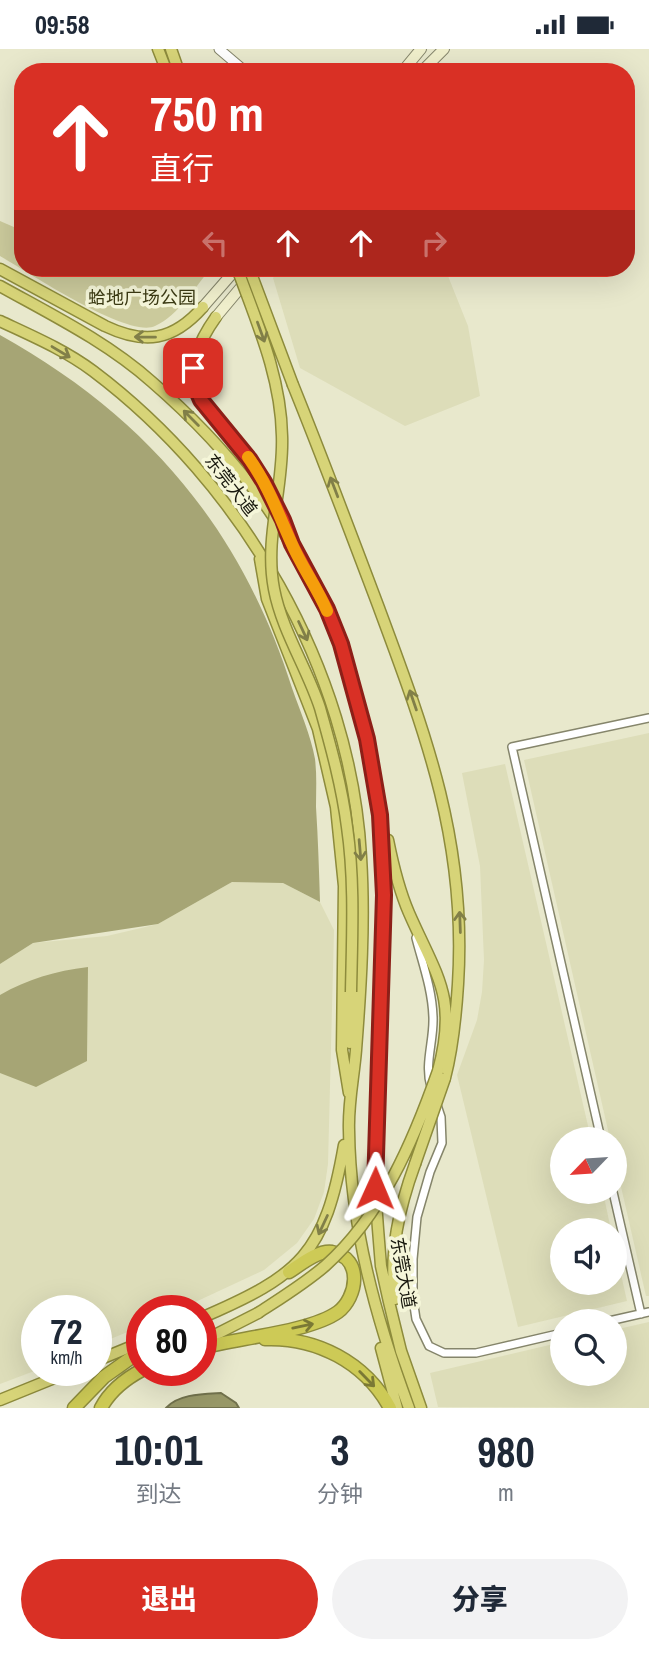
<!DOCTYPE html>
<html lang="zh">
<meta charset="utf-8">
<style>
:root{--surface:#fff;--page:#f2f2f3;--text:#1f2937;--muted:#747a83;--accent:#d93025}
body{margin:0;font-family:"Archivo Narrow","Noto Sans SC",sans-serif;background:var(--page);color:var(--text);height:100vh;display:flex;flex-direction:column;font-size:26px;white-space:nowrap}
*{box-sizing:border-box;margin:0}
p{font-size:23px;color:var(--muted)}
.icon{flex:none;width:38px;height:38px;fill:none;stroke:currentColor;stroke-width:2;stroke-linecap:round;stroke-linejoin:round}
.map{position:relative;height:1359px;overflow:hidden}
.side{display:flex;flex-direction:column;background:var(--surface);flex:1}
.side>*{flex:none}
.guide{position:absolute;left:14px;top:14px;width:621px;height:214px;border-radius:28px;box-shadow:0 7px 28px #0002;background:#d93025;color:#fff;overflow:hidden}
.needle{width:46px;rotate:245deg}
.fabs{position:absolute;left:550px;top:1078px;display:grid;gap:14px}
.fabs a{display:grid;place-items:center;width:77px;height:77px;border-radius:50%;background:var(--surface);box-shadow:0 7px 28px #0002;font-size:35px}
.speed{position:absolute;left:21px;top:1246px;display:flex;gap:14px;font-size:35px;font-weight:700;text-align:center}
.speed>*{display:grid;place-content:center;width:91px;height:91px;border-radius:50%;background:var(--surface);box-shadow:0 7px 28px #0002;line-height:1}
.speed small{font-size:18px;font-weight:400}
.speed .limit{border:10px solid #d22;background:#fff;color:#111}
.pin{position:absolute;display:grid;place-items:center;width:60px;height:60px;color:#fff;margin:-30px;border-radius:14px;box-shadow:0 4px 10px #0006}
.me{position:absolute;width:77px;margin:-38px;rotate:1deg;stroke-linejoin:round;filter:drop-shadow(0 0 5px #0008)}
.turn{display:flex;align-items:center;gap:24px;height:147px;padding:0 21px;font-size:32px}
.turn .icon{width:91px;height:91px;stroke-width:2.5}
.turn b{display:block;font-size:49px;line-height:60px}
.lanes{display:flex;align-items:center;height:66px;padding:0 21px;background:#0003;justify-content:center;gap:35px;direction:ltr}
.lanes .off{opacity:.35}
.eta{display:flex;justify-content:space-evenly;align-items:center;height:119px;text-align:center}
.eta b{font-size:42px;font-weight:800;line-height:49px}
.action{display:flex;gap:14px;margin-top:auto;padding:14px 21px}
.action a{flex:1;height:80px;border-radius:42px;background:var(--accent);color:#fff;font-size:28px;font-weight:800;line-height:80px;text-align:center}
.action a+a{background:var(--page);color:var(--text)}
.status{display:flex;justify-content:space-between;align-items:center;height:49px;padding:0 35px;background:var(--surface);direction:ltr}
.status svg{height:19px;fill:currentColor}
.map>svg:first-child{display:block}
.built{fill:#ddddb9}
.green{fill:#cbca9c}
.forest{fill:#a6a575}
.water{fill:#979767;stroke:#71714c;stroke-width:2}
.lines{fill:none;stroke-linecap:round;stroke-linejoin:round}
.minor-casing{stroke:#85856b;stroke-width:10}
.tertiary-casing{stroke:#85856b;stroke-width:11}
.secondary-casing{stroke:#85856b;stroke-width:12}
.trunk-casing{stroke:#8d8b3c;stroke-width:13}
.motorway-casing{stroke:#8d8b3c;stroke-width:15}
.minor{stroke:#fff;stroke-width:7}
.tertiary{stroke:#fff;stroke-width:9}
.secondary{stroke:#f0efcc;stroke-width:10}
.trunk{stroke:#d7d478;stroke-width:10}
.motorway{stroke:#cdca56;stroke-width:12}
.trunk-bridge-casing{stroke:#8d8b3c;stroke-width:13;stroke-linecap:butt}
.trunk-bridge{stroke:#d7d478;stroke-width:10}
.oneway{stroke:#817f48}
.oneway2{stroke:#7b7935}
.route-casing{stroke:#8d1f18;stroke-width:18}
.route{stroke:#d93025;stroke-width:12}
.slow{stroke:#f59e0b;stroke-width:12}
.labels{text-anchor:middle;stroke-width:7;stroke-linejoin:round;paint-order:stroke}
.park-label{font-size:18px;fill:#3c3b14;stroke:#f5f6d9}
.street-label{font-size:18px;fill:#17170d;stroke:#f5f6d9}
</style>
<div class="status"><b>09:58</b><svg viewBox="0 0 49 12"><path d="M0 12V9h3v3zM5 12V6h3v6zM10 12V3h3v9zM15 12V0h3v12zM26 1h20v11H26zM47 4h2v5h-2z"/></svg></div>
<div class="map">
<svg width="649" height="1359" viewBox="0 0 649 1359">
<rect width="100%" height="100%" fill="#e8e8cc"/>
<path class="built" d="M282,219H448L446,222L468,277L480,347L405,377L300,319L273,229Z
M649,684V1247H646L614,1107V1090H610L524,711Z
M505,715L591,1090H562V1143H603L611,1181H562V1234H614V1194L627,1252L518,1278L457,1026L477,971L482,943L484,911L480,817L462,724Z
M232,833L283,834L320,853L334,881L328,1115L324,1143L314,1170L297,1194L264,1221L176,1262H142V1277L96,1296V1262H37V1321L0,1335V915L33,894L107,887L158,875Z
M649,1273V1359L438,1358L430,1324L562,1293V1325H614V1281Z"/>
<path class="green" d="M0,172L23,182V219H211C195,238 179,266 155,277C128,290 28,223 0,207Z"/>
<path class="forest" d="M0,286C147,368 241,479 292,639C300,662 311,687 315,710C317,726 316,742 316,758C318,789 319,821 320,853L283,834L232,833L158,875L33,894L0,915Z
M88,918L87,1012L36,1038L0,1024V946C28,930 55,922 88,918Z"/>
<path class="water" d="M221,1344L236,1354L239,1359H166C178,1345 203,1345 221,1344Z"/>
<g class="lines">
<g class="minor-casing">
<path id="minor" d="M416,889C423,916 432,940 433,968C434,992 424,1015 431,1038
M601,1090L512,698L649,669
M613,1143L641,1265
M399,1193L401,1211L410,1239
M413,1250L416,1270L429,1297L444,1304H476L562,1284
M413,1253V1210L417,1168L430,1123L442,1094L441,1068L436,1053
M609,1272L649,1263"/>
</g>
<g class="tertiary-casing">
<path id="tertiary" d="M219,0L246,23"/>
</g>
<g class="secondary-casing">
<path id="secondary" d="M402,23L421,0
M421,23L444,0
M203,258L237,219
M216,268L257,219"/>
</g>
<g class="trunk-casing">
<path id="trunk" d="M158,0L167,23
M171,0L179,23
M0,220L105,277C145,296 173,292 203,258
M0,237C52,266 107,293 152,333C312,471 380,637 384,846L376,1094L375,1139L378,1180L381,1217L389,1253L401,1302L421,1359
M216,268C169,334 206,357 248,408C261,423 269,443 277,460
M0,272C32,287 65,301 93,322C242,434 351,620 361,808C365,872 361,937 356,1001C354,1027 348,1054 349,1081C350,1176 376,1270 409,1359
M293,336C323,410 351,485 379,559C427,688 467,795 458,935C456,967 453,998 445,1029
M260,510L267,550L318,680L336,758L344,837L342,1001L349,1044
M388,791C393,816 399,841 409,864C437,928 458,948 438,1022
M350,994L351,943
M395,1250C389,1203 399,1159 415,1115
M201,1269C301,1226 325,1205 344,1096
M201,1293L258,1264
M381,1299L397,1359
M96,1312L142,1293
M0,1351L74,1321"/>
</g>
<g class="motorway-casing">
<path id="motorway" d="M265,1290C316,1288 365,1313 390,1359
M201,1299C237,1289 310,1283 338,1263C357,1249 364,1209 332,1203C318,1201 300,1216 289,1223
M74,1359L104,1328L142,1301
M101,1359C110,1342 125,1330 142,1321"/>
</g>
<use href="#minor" class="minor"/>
<use href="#tertiary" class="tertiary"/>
<use href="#secondary" class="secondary"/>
<use href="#trunk" class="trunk"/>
<use href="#motorway" class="motorway"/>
<g class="trunk-bridge-casing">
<path id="trunk-bridge" d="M237,219C257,274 281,328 282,387C284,439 264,488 274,540C282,582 307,619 320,659C331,698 342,738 347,778C355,833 352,888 351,943
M249,219L293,336
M415,1115L445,1029
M258,1264C281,1249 304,1235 325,1217C382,1166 413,1093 438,1022"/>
</g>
<use href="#trunk-bridge" class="trunk-bridge"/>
</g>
<defs><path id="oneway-shaft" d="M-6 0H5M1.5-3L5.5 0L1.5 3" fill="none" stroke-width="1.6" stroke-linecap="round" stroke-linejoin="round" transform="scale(1.75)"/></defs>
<g class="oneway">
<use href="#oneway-shaft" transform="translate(261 283) rotate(70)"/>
<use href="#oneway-shaft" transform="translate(145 288) rotate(-179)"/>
<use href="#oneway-shaft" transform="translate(61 303) rotate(31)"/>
<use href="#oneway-shaft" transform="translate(191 369) rotate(-135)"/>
<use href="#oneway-shaft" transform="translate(334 438) rotate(-111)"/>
<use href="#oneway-shaft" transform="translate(303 582) rotate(65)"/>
<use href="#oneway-shaft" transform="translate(413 651) rotate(-109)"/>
<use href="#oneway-shaft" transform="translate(360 801) rotate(85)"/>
<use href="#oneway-shaft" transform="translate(460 873) rotate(-92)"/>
<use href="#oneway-shaft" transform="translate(323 1176) rotate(115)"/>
</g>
<g class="oneway2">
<use href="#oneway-shaft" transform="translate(303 1277) rotate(-12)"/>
<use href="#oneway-shaft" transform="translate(367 1330) rotate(46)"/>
</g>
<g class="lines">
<g class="route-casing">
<path id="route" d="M193,319L195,337L201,351L250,411L264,433L283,471L292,495L327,560L341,595L367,690L380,766L384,846L375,1139"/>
</g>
<use href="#route" class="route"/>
<path class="slow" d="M248,408C267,434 278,464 291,493C301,517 317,538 327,562"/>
</g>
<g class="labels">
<g class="park-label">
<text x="142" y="255">蛤地广场公园</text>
</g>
<g class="street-label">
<text transform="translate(231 436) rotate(52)" y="6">东莞大道</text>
<text transform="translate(403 1224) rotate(80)" y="6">东莞大道</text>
</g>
</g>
</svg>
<div class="fabs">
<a><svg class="needle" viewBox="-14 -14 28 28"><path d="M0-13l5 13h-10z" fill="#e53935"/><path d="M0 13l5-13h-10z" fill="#747a83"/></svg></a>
<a><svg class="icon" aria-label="sound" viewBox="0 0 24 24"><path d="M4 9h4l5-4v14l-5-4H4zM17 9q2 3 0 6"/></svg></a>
<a><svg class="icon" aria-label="search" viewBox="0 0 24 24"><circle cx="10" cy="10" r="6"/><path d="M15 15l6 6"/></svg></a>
</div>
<div class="speed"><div>72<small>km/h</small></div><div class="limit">80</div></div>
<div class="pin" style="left:193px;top:319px;background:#d93025"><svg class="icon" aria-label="arrive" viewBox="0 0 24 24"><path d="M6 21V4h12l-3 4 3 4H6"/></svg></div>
<svg class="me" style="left:375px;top:1139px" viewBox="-20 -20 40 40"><path d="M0-17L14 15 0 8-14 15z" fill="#d93025" stroke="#fff" stroke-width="4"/></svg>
<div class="guide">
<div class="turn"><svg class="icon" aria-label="ahead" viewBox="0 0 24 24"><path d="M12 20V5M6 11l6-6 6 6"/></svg><div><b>750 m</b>直行</div></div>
<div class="lanes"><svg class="icon off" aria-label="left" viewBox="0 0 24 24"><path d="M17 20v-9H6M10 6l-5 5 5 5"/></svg><svg class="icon" aria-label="ahead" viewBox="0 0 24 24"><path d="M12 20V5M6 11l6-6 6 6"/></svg><svg class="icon" aria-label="ahead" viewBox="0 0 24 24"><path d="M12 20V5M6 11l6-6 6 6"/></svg><svg class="icon off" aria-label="right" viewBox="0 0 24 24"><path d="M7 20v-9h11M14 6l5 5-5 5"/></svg></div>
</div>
</div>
<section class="side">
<div class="eta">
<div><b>10:01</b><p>到达</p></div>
<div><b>3</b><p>分钟</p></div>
<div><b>980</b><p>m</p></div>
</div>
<div class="action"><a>退出</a><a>分享</a></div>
</section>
